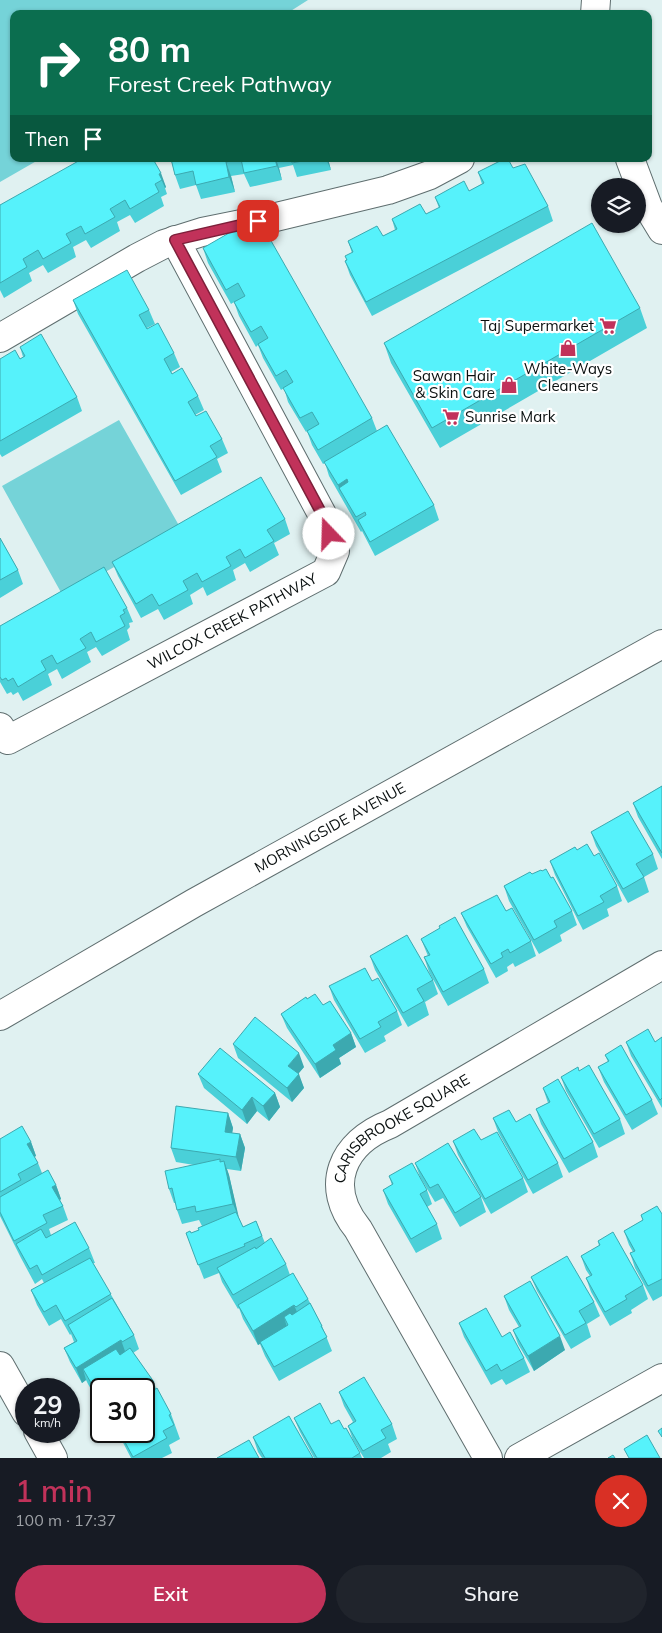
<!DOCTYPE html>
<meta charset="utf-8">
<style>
:root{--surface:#171b24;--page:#20242c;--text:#f1f3f6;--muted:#9ea1a6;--accent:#c1325a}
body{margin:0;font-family:Mulish,sans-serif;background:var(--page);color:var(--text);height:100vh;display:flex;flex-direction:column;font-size:19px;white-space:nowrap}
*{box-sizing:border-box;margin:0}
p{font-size:16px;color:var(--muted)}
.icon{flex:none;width:28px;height:28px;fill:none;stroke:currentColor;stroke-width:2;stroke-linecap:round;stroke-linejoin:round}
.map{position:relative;height:1458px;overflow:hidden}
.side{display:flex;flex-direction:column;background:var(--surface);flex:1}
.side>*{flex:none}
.banner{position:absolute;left:10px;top:10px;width:642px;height:152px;border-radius:10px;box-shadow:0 1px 4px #0004;background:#0b6e4f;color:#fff;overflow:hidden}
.controls{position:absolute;left:591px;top:178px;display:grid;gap:10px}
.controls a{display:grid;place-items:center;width:55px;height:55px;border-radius:50%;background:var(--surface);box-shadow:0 1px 4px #0004;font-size:25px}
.speed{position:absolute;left:15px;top:1378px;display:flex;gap:10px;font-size:25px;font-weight:700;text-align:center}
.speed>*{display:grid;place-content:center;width:65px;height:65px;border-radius:50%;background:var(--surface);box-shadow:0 1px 4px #0004;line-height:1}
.speed small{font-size:12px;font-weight:400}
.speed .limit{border:2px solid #111;border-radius:8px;background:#fff;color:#111}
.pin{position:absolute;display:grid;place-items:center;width:42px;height:42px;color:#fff;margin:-21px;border-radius:10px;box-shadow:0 2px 8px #0006}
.me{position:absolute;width:55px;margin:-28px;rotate:339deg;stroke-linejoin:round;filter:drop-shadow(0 0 4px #0008)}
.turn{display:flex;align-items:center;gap:18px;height:105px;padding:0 15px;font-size:22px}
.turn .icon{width:65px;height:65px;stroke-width:2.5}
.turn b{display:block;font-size:35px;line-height:42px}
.then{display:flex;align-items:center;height:48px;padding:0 15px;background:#0003;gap:10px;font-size:19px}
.round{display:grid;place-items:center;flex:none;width:52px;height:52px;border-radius:26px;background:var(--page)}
.head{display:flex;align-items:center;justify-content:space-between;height:85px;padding:0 15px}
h1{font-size:30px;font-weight:600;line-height:38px;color:var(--accent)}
.action{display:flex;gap:10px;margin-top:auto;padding:10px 15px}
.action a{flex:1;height:58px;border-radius:30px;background:var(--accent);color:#fff;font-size:20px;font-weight:600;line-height:58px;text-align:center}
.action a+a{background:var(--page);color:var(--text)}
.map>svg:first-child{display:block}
.green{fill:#75d3d8}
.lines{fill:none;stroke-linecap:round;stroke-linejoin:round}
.minor-casing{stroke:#5f6e6f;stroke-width:30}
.major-casing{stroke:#5f6e6f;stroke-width:30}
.minor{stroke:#fff;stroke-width:28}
.major{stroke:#fff;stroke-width:28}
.wall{fill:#4ad0d8}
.shaded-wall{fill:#3ca9b0}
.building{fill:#56f2fb;stroke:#3ca9b0}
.route-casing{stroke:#7d203a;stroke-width:12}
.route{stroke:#c1325a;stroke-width:9}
.labels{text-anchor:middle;stroke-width:4.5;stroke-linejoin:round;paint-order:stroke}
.poi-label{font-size:15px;fill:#090f0f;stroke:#fff;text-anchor:end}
.street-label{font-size:15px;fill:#090f0f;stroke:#fff}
</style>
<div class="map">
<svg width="662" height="1458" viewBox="0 0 662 1458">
<rect width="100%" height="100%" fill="#e0f1f1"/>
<path class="green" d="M0,0H308L286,14H14V159H40L0,182Z
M119,420L181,529L63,596L2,486Z"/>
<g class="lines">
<g class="minor-casing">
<g id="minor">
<path d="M595,14L596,0"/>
<path d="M630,159L648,207L662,230"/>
<path d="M0,338L137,258L164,244L202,232L276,217L388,190L430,175L460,159"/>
<path id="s1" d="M0,727L8,740L326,572L335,551L323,516L175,240"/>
<path d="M0,1366L26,1412"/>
<path d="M38,1431L53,1458"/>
<path id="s2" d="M488,1458L358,1229C323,1186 342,1143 390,1124L662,965"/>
<path d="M519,1458L662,1378"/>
</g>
</g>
<g class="major-casing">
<g id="major">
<path id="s3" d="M0,1016L194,903L662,644"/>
</g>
</g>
<use href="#minor" class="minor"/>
<use href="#major" class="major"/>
</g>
<path class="wall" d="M153,159L166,187L165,188L167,194L161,197L164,206L135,223L130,215L117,222L120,231L91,248L86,240L73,247L76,257L48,273L43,265L29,273L32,281L4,298L0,290V205Z
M171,159H328L331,170L297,177L293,165L279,168L282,180L250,187L244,174L231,176L235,192L201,199L196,185L180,189L175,175Z
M513,168L548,206L553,221L372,316L350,275L345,261L352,253L348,241L383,236L395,230L392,219L426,214L439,208L435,197L469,191L482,184L478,172Z
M203,248L372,418L377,431L434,505L439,520L375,556L362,531L361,532L329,476L325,463L323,464L312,445L307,431L306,432L288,402L284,388L281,390L263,358L258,345L256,347L239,316L234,302L231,304L208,263Z
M73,300L149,310L155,324L147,328L174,353L180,367L171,372L172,374L198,396L204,410L195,415L222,439L228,453L217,459L222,472L181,495L78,314Z
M640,308L647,328L440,448L391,363L384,343Z
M20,347L77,397L82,411L2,457L0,454V359H20L23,357Z
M285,519L290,534L274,543L279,555L250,572L245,563L233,570L236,580L207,596L203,587L190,595L193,604L164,620L158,609L141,618L118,576L112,562Z
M0,538L18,570L23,584L0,598Z
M127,608L133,622L129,623L130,627L127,630L130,640L102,656L96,647L87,652L91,662L62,679L57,669L48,674L52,685L23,701L18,692L13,695L11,692L7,694L0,682V626Z
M662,786V859L638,817L633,803Z
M591,832L653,854L658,869L644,877L649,892L628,903L596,846Z
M577,850L594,856L617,886L622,901L607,909L609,916L583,930L555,875L550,861Z
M532,874L572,911L577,925L560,935L562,941L539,954L509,901L504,886Z
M506,911L531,941L536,956L515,967L513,963L507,967L508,971L496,978L467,927L461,913Z
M421,939L484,969L489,983L448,1006L429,972L424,957L428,956Z
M370,956L433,980L438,994L425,1002L429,1015L408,1027L375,970Z
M372,981L397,1011L402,1025L384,1036L386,1041L365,1053L334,1000L329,986Z
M307,999L323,1005L351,1033L356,1047L339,1058L341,1064L320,1078L287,1028L281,1014Z
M662,1037V1108L631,1056L626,1042H655Z
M233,1044L304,1067L298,1074L304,1088L292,1102L238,1058Z
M605,1055L652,1100L658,1114L632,1130L604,1082L598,1067L608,1062Z
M579,1071L620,1119L625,1134L599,1148L566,1091L561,1077Z
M198,1074L275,1093L280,1107L269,1121L257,1111L247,1124L204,1088Z
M543,1088L593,1142L598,1157L569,1173L541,1124L536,1109L548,1103Z
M228,1113L233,1128L232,1133L240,1134L245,1148L241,1171L227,1169L229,1175L238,1216L243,1227L256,1221L265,1243L286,1264L290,1275L308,1299L322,1326L332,1351L279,1381L265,1356L260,1344L258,1345L243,1319L239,1308L238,1309L222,1282L219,1273L204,1279L186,1233H191L199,1230L202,1226L199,1220L182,1224L177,1210L176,1203H174L169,1189L194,1165L176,1162L171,1148Z
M493,1118L516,1122L558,1163L563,1177L533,1194L498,1132Z
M0,1139L31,1142L36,1156L34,1157L38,1163L42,1173L56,1185L61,1199L60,1200L63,1206L68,1220L49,1229L51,1235L89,1248L95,1263H93L134,1335L139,1349L133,1353L154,1382L156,1389L171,1414L180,1439L169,1445L172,1453L162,1458H131L117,1431H144V1389H101V1406L88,1384L86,1380L82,1383L70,1362L64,1348L74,1342L71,1334L70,1335L61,1319L49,1326L37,1305L31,1290L44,1283L42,1279L35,1284L21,1258L0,1216Z
M481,1140L523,1178L528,1192L491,1214L458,1155L453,1141Z
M415,1163L481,1197L486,1212L460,1227L443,1198L435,1202L420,1177Z
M389,1176L427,1190L432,1204L427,1207L437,1224L442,1239L416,1253L388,1204L383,1190L392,1185Z
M662,1214V1296L653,1301L635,1268L630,1253L633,1252L629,1245L624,1231L643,1220L641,1215Z
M598,1241L643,1285L648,1299L631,1310L632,1313L610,1326L591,1292L586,1278L590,1276L586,1270L581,1256L599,1246Z
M531,1277L594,1302L600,1316L587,1324L591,1337L571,1349L537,1291Z
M504,1296L565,1350L534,1371L518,1344L513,1330L519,1327L509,1310Z
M459,1323L502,1337L524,1358L530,1372L506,1385L502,1379L491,1385L464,1337Z
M339,1392L392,1424L397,1439L388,1444L391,1452L381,1458H364L353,1440L348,1426L353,1422L344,1406Z
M294,1418L331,1424L344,1429L360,1453L362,1458H314L300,1432Z
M253,1437L313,1458H262L258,1452Z"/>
<path class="shaded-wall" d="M275,159H276L279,168L282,180L277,166Z
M326,159H328L331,170Z
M226,162L231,176L235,192L229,177Z
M161,173L166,187L165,188L159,174Z
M347,479L352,493L339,488L343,499L338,485Z
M351,1033L356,1047L339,1058L341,1064L320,1078L315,1064L333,1045Z
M299,1053L304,1067L293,1080L288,1066Z
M299,1074L304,1088L292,1102L287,1088Z
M275,1093L280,1107L269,1121L263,1106Z
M252,1097L257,1111L247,1124L242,1110Z
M228,1113L233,1128L230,1146L225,1132Z
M240,1134L245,1148L241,1171L236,1157Z
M31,1142L36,1156L32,1158L27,1144Z
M224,1161L229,1175L239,1218L233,1204Z
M56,1185L61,1199L58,1201L52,1187Z
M294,1305L300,1319L284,1317L287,1327L258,1345L253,1331Z
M560,1336L565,1350L534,1371L528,1356Z
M121,1340L126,1354L83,1369L86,1380L82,1383L76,1368Z"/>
<path class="building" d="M82,159H153L161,173L159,174L162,180L155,184L159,192L130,209L125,200L110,209L115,217L85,234L81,226L66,234L71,243L43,259L38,250L23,259L27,267L0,283V205Z
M171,159H275L277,166L244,173L241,159L226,162L229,177L196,185L193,171L175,175Z
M291,159H313L292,163Z
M504,159H508L513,168L525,164L548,206L366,302L345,261L347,260L345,256L353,252L348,241L377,226L383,236L397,229L392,219L420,204L426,214L440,207L435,197L464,181L469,191L484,183L478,172Z
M255,218L268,241L270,239L372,418L318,450L307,431L319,424L312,412L300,418L283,388L293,382L286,370L276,376L258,344L268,338L261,326L251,332L234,302L245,296L238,283L226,290L203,248Z
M592,223L640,308L432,428L384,343Z
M127,270L149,310L139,315L147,329L158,323L174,353L164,359L172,374L182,368L198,396L188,402L196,416L206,411L222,439L210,446L217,457L175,481L73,300Z
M41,334L77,397L0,441V359L15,350L20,359L25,356L20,347Z
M387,425L434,505L370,542L358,520L366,515L365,512L356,517L339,488L348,482L347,479L338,485L324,462Z
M261,477L285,519L267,530L274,541L245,558L240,549L226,557L231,566L202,582L197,573L183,581L188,590L159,606L152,594L136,604L112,562Z
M0,538L18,570L0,580Z
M104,567L127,608L123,610L125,613L120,616L125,626L96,642L91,632L80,639L86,648L57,664L52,655L41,661L46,670L18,687L13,678L8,681L6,678L2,680L0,677V626Z
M662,786V853L633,803Z
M628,811L653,854L636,864L644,877L623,889L591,832Z
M587,844L594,856L599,853L617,886L600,896L604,902L578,916L550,861L575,847L577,850Z
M546,869L551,878L553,877L572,911L554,921L557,927L534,940L504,886L530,872L532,874L541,870L542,871Z
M497,895L506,911L512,908L531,941L510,953L508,949L501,953L503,957L491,964L461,913Z
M455,917L484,969L443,992L424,957L430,955L421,939L440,928L439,926Z
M407,935L433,980L417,989L424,1001L403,1013L370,956Z
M365,968L372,981L378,978L397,1011L378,1022L381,1027L360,1039L329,986Z
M315,994L323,1005L330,1001L351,1033L333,1045L336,1050L315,1064L281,1014L306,997L307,999Z
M255,1017L299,1053L288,1066L299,1074L287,1088L233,1044Z
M648,1029L655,1042L662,1037V1098L660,1100L626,1042Z
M621,1045L652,1100L626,1115L598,1067L609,1061L605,1055Z
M220,1048L275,1093L263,1106L252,1097L242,1110L198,1074Z
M589,1065L620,1119L594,1134L561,1077L578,1067L579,1071Z
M558,1079L593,1142L564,1159L536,1109L550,1102L543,1088Z
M176,1106L228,1113L225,1132L240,1134L236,1157L171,1148Z
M509,1110L516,1122L530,1114L558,1163L528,1180L493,1118Z
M22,1126L31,1142L27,1144L38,1163L18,1174L21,1180L0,1192V1139Z
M474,1129L481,1140L497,1132L523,1178L485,1199L453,1141Z
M448,1143L481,1197L455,1213L438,1184L430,1188L415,1163Z
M220,1159V1162L224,1161L233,1204L196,1212L195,1206L177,1210L172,1188L169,1189L165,1171Z
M412,1163L427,1190L420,1194L437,1224L411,1239L383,1190L393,1184L389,1176Z
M48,1170L56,1185L52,1187L63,1206L43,1215L47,1223L14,1241L0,1212V1197Z
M657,1206L662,1214V1279L648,1286L630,1253L635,1251L624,1231L643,1220L641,1215Z
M236,1212L243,1227L256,1221L262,1236L244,1244L245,1246L198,1265L186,1233L190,1231L191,1233L199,1230L198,1228Z
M75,1222L89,1248L42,1275L37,1265L30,1269L16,1244L41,1229L46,1238Z
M613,1232L643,1285L625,1296L627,1299L605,1312L586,1278L592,1275L581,1256L600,1245L598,1241Z
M271,1238L286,1264L233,1295L217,1268L255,1247L256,1249Z
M567,1256L594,1302L579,1311L586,1323L565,1335L531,1277Z
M90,1258L111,1294L65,1321L56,1305L44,1312L31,1290Z
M293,1273L308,1299L296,1307L294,1305L253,1331L238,1305Z
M530,1281L560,1336L528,1356L513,1330L521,1326L504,1296Z
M112,1298L134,1335L122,1342L121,1340L76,1368L64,1348L77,1341L68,1325Z
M310,1303L322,1326H321L327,1337L274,1367L260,1342L288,1325L284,1317L290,1313L292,1315Z
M486,1308L502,1337L510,1332L524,1358L501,1371L497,1364L486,1371L459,1323Z
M130,1348L154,1382L138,1389H101V1400L83,1369L116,1349L120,1355Z
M364,1377L392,1424L381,1430L386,1438L363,1451L348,1426L356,1421L339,1392Z
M157,1388L171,1414L169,1415L174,1425L163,1431L167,1438L133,1457L119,1431H144V1397Z
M320,1403L331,1424L339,1420L344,1429L346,1428L360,1453L352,1458H317L294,1418Z
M289,1416L313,1458H265L253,1437Z
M662,1428V1437L658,1431Z
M647,1435L660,1458H629L624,1449Z
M249,1440L259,1458H217Z
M613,1455L615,1458H608Z"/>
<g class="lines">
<g class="route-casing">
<path id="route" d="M258,221L175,240L323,516L329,534"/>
</g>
<use href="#route" class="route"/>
</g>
<defs>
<g id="supermarket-bare" transform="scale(1.35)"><path d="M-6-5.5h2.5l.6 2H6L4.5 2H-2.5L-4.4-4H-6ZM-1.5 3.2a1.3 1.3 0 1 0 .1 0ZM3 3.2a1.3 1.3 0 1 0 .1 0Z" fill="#c1325a" stroke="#fff" stroke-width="2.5" paint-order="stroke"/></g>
<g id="shop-bare" transform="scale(1.35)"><path d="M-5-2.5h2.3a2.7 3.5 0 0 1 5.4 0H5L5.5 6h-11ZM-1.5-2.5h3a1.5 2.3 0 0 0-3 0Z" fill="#c1325a" stroke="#fff" stroke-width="2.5" paint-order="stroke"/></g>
</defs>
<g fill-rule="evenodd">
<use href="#supermarket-bare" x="608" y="326"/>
<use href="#shop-bare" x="568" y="348"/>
<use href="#shop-bare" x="509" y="385"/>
<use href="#supermarket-bare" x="451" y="417"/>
</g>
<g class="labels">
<g class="poi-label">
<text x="594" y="331">Taj Supermarket</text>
<text x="568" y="374" text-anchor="middle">White-Ways<tspan x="568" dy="17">Cleaners</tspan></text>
<text x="495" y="381">Sawan Hair<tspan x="495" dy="17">&amp; Skin Care</tspan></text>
<text x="465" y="422" text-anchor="start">Sunrise Mark</text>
</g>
<g class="street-label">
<text dy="5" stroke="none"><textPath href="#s1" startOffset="269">WILCOX CREEK PATHWAY</textPath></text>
<text dy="5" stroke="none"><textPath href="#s3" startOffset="380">MORNINGSIDE AVENUE</textPath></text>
<text dy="5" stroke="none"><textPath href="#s2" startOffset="400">CARISBROOKE SQUARE</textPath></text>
</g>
</g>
</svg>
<div class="controls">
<a><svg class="icon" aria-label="layers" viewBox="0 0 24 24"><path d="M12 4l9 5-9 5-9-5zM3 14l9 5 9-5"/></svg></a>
</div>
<div class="speed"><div>29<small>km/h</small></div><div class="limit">30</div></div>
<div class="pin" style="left:258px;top:221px;background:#d93025"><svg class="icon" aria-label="arrive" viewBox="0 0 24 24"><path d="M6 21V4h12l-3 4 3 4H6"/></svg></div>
<svg class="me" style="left:329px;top:534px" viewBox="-20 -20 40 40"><circle r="19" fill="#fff"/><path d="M0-13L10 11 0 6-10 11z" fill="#c1325a"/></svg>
<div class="banner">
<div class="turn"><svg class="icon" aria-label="right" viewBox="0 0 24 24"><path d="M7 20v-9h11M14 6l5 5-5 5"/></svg><div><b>80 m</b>Forest Creek Pathway</div></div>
<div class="then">Then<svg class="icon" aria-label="arrive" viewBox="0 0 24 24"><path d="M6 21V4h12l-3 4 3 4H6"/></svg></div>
</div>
</div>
<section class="side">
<div class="head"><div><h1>1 min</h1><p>100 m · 17:37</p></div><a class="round" style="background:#d93025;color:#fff"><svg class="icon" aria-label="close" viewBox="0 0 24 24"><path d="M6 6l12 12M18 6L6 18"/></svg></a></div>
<div class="action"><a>Exit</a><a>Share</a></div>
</section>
